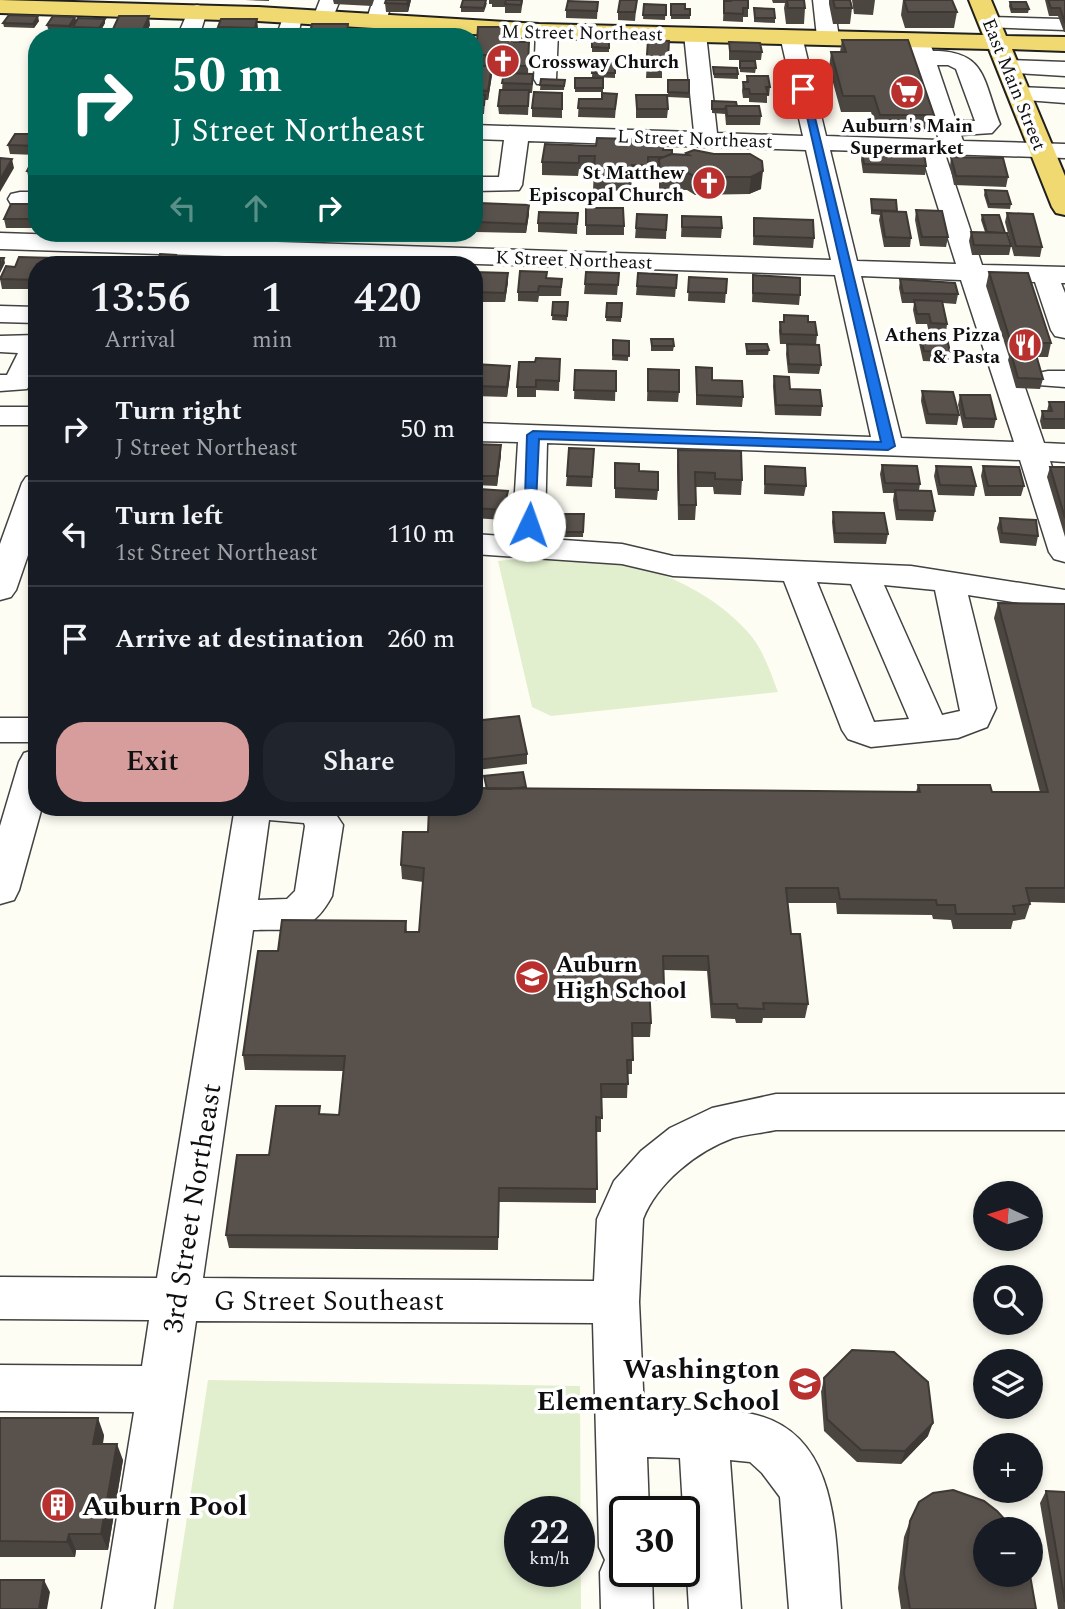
<!DOCTYPE html>
<meta charset="utf-8">
<style>
:root{--surface:#171b24;--page:#20242c;--text:#f1f3f6;--muted:#9ea1a6;--line:#363941;--accent:#d79c9c}
body{margin:0;font-family:Spectral,serif;background:var(--page);color:var(--text);height:100vh;display:flex;flex-direction:column;font-size:26px;white-space:nowrap}
*{box-sizing:border-box;margin:0}
p{font-size:23px;color:var(--muted)}
.icon{flex:none;width:38px;height:38px;fill:none;stroke:currentColor;stroke-width:2;stroke-linecap:round;stroke-linejoin:round}
.map{position:relative;flex:1;overflow:hidden}
.panel{position:absolute;left:28px;top:256px;width:455px;height:560px;display:flex;flex-direction:column;background:var(--surface);border-radius:28px;box-shadow:0 4px 10px #0003}
.panel>*{flex:none}
.hud{position:absolute;left:28px;top:28px;width:455px;height:214px;border-radius:28px;box-shadow:0 4px 10px #0003;background:#00695c;color:#fff;overflow:hidden}
.needle{width:46px;rotate:274deg}
.tools{position:absolute;left:973px;top:1181px;display:grid;gap:14px}
.tools a{display:grid;place-items:center;width:70px;height:70px;border-radius:50%;background:var(--surface);box-shadow:0 4px 10px #0003;font-size:35px}
.speed{position:absolute;left:504px;top:1496px;display:flex;gap:14px;font-size:35px;font-weight:700;text-align:center}
.speed>*{display:grid;place-content:center;width:91px;height:91px;border-radius:50%;background:var(--surface);box-shadow:0 4px 10px #0003;line-height:1}
.speed small{font-size:18px;font-weight:400}
.speed .limit{border:4px solid #111;border-radius:10px;background:#fff;color:#111}
.pin{position:absolute;display:grid;place-items:center;width:60px;height:60px;color:#fff;margin:-30px;border-radius:14px;box-shadow:0 4px 10px #0006}
.me{position:absolute;width:77px;margin:-38px;rotate:3deg;stroke-linejoin:round;filter:drop-shadow(0 0 5px #0008)}
.turn{display:flex;align-items:center;gap:24px;height:147px;padding:0 28px;font-size:32px}
.turn .icon{width:91px;height:91px;stroke-width:2.5}
.turn b{display:block;font-size:49px;line-height:60px}
.lanes{display:flex;align-items:center;height:66px;padding:0 28px;background:#0003;justify-content:center;gap:35px;direction:ltr}
.lanes .off{opacity:.35}
.eta{display:flex;justify-content:space-evenly;align-items:center;height:119px;text-align:center}
.eta b{font-size:42px;font-weight:600;line-height:49px}
.button{display:flex;gap:14px;margin-top:auto;padding:14px 28px}
.button a{flex:1;height:80px;border-radius:28px;background:var(--accent);color:#111;font-size:28px;font-weight:600;line-height:80px;text-align:center}
.button a+a{background:var(--page);color:var(--text)}
ul{padding:0;list-style:none}
li{display:flex;align-items:center;gap:21px;height:105px;padding:0 28px;border-top:2px solid var(--line)}
li div{flex:1}
li b{display:block;font-size:26px}
li em{font-style:normal}
.map>svg:first-child{display:block}
.pitch{fill:#e2efcf;fill-rule:evenodd}
.lines{fill:none;stroke-linecap:round;stroke-linejoin:round}
.minor-casing{stroke:#424242;stroke-width:3}
.major-casing{stroke:#202020;stroke-width:4}
.minor{fill:#fff;fill-rule:evenodd}
.major{fill:#f0d971;fill-rule:evenodd}
.wall{fill:#4c4641}
.shaded-wall{fill:#3e3935}
.building{fill:#58514c;stroke:#3e3935;stroke-width:2}
.route{fill:#1a73e8;stroke:#114b97;stroke-width:2}
.labels{text-anchor:middle;stroke-width:7;stroke-linejoin:round;paint-order:stroke}
.far-street-label{font-size:19px;fill:#0f0f0f;stroke:#fff}
.far-poi-label{font-size:19px;font-weight:bold;fill:#0f0f0f;stroke:#fff;text-anchor:end}
.poi-label{font-size:23px;font-weight:bold;fill:#0f0f0f;stroke:#fff;text-anchor:start}
.near-street-label{font-size:28px;fill:#0f0f0f;stroke:#fff}
.near-poi-label{font-size:28px;font-weight:bold;fill:#0f0f0f;stroke:#fff;text-anchor:end}
</style>
<div class="map">
<svg width="1065" height="1609" viewBox="0 0 1065 1609">
<rect width="100%" height="100%" fill="#fefdf3"/>
<path class="pitch" d="M538,557C565,559 593,559 619,563C665,570 715,596 746,630C762,646 770,671 778,692L551,716L532,707L498,561Z
M208,1380L580,1386L581,1609H173ZM520,1512H579V1572H520Z"/>
<g class="lines">
<g class="minor-casing">
<path id="minor" d="M320,0H340L331,22H317L313,18Z
M373,0H393L384,26H370L366,22Z
M813,0H833L839,37L836,42H820L817,37Z
M197,5L204,7L207,11L199,37H177L190,7Z
M292,10L299,12L302,16L298,37H276L285,12Z
M990,17L1061,19L1065,20V30L983,27L979,23L983,19Z
M547,26L555,27L558,32L556,79L553,84H537L534,79L536,32L539,27Z
M695,28L703,29L706,34L717,133L803,136L780,36L783,31H799L802,36L826,136L939,140L907,40L910,35H926L933,51C987,51 983,81 1000,124L992,133L961,135L963,141L1065,144V158L945,154L982,265L1065,267V283H1061L1065,293V338L1055,336L1051,330L1035,282L988,280L1044,443L1065,444V462L1050,461L1065,506V562L1054,559L1049,552L1020,460L547,443L545,525L540,532L529,534L518,532L513,525L518,442L474,441V423L871,437L835,275L0,249V233L831,260L806,150L528,141L522,185L519,190L474,191V177H499L504,140L474,139V125L694,132L684,34L687,29ZM937,65H948L956,69L975,121H956ZM830,150L921,153L956,264L857,261ZM861,276L961,280L1014,442L901,438Z
M1008,60L1065,62V76L1000,72L997,67L1000,62Z
M1019,87L1065,89V103L1011,99L1008,94L1011,89Z
M20,192H37V206L11,204L8,199L11,194Z
M0,306L37,307V323L0,322Z
M37,335C37,355 39,372 27,389L0,391V375H7L18,353L0,352V336Z
M1048,371H1065V387L1038,385L1034,379L1038,373Z
M0,407H37V425H0Z
M37,474V529L16,590L11,597L0,600V544L22,483L26,477Z
M474,534L622,544L673,556L911,566L1065,590V610L968,595L996,708L987,727L958,738L871,747L848,739L842,730L784,581L673,576L622,564L474,554ZM817,582L851,584L909,719L874,722ZM884,585L935,590L960,711L942,715Z
M0,718H37V742H0Z
M37,749V807H42L19,890L14,900L0,904V826L19,762L24,753Z
M235,807H331L343,825L332,896C311,935 293,929 253,930L203,1278L594,1281L597,1219L614,1181L641,1151L670,1128L712,1108L776,1094H1065V1130H776C762,1133 747,1134 733,1138C697,1151 657,1183 643,1219L639,1302L644,1410C679,1411 718,1407 752,1414C841,1433 835,1539 841,1609H789L780,1497L762,1473L750,1462L730,1460L741,1609H689L680,1458L647,1457L649,1512H625V1572H652L653,1609H601L600,1572L605,1560L599,1547L593,1323L196,1321L154,1609H102L134,1412L0,1411V1365L142,1366L149,1320L0,1319V1277L157,1278ZM269,820L304,823L305,826L295,891L287,899L258,900Z"/>
</g>
<g class="major-casing">
<path id="major" d="M0,0L258,7L539,24L983,35L969,0H991L1006,36L1065,37V51L1012,49L1065,176V215L1056,213L1052,207L989,49L539,38L258,21L0,13Z"/>
</g>
<use href="#minor" class="minor"/>
<use href="#major" class="major"/>
</g>
<path class="wall" d="M245,0H269V1Z
M333,0H374L372,6L334,4Z
M411,0L408,12H386L385,3Z
M489,0H523L521,13H505V7H492V4H489Z
M637,0L635,21L618,20V12Z
M748,0V17H743V22L723,21L724,1Z
M772,0H804L805,8L804,24H786L784,8L785,3H773Z
M829,0H850L852,8L850,24H833L829,4Z
M852,0H875L873,15L854,14Z
M903,0L957,12L954,28H905L901,15Z
M1045,0H1065V32H1064L1058,16H1049Z
M598,2L597,19L566,18V10Z
M1010,2L1029,9L1028,13H1011L1009,6Z
M487,3L484,12H461V7Z
M644,4L666,5L665,20L643,19Z
M671,4L685,9H690V19H671Z
M754,8L775,18V23L754,22Z
M75,17L76,21L70,30L48,29L47,25Z
M39,21L34,28L4,27L3,23Z
M105,23L100,32L74,31L73,27Z
M348,24V37H311L310,32Z
M150,25L145,37H114L113,29Z
M218,27L258,28L256,37H217L219,32Z
M648,40L668,60V68H662V78H646Z
M842,40L934,115L932,132H877L871,112H841L829,68L831,52H840Z
M592,41H609V52H592Z
M514,42H529L528,74L533,83L532,93H529L528,115L499,114L498,106L502,90L503,78H501L500,68H492V75L488,100H485L484,114H474V66H476V55Z
M729,42L762,52L761,60H729Z
M740,61L756,68L755,73L740,72Z
M593,62H615V78L592,77Z
M713,67L738,74V79L714,78Z
M747,76L770,87L769,96H767V103L749,102V98H743L742,91L743,82H746Z
M575,78H603V92H575Z
M541,79L565,80L564,90H540Z
M668,80H689V98L668,97Z
M562,93V118L532,117V108Z
M617,94L615,118L578,117L579,99H602Z
M636,95L668,109L667,118H636Z
M712,101L737,106L761,116L760,125H726L725,114L712,113Z
M37,134V155L10,154L8,145Z
M545,144L663,150L672,154L686,155V153L750,154L761,189L749,194L695,195L687,190H659V170H648V178H632L631,191L593,190L594,169H579L578,176L542,175V162Z
M862,151L926,166L925,175L863,173L861,160Z
M37,157V180H29L27,171Z
M951,157L1008,177L1006,187L954,185L950,166Z
M985,190L1011,204L1010,209L988,208L984,195Z
M871,199L897,212L911,238L910,247H884L879,220L880,215L871,214Z
M37,204V228H6L4,219Z
M529,205V214L526,233L476,232V222Z
M586,208L624,226V235H586Z
M916,210L948,237L946,247L920,246L915,220Z
M578,213L577,234L538,232V223Z
M1007,213L1042,247L1040,257L1014,256L1005,222Z
M637,214L667,215L666,239L635,238Z
M982,215L1005,233L1011,246L1009,255H972L969,241L971,232H985L981,220Z
M682,216L722,228L721,238L681,237Z
M754,218L814,238L813,248L753,245Z
M37,264V289H2L0,279L15,267Z
M474,272L508,282L505,302H474Z
M547,272V278L562,279L561,296H539L538,302L518,301V292Z
M989,272L1051,343L1048,357H1036L1043,379L1040,389L1016,388L1008,360L1009,357L986,286Z
M619,273L617,295L584,294L585,284Z
M638,273L677,275L675,297L636,295Z
M753,275L800,295L799,305L752,302Z
M689,277L727,279L725,303L688,301Z
M900,279L958,294L956,304L943,303L947,324L946,333H929L927,324H916L913,310L914,303H902L899,288Z
M553,302H568L567,321L552,320Z
M607,303H622L621,322L606,321Z
M784,315L808,322L817,335L816,345L821,365L819,374L788,373L786,354L787,344H780L779,331L780,322H783Z
M920,334L950,352L948,362L923,361L919,343Z
M651,339L674,346L673,351H651Z
M613,340L629,341L628,361L612,360Z
M746,344L769,350L768,355H746Z
M474,347L476,352L475,364L510,366V375L507,397L474,396Z
M560,359L559,391L536,390V397H517V387L535,362Z
M696,367L712,380L743,397L742,407L696,405Z
M648,369L679,392L678,402L647,401Z
M575,370L616,371L615,401L574,399Z
M774,376L790,389L822,406L821,416L775,415L773,386Z
M922,391L959,415L957,425L926,424L921,401Z
M960,395L996,419L994,428H963L958,405Z
M1049,402H1065V429H1042L1040,421L1042,411H1047Z
M474,444L501,455L497,486L474,485Z
M594,449L592,487L566,486L567,476Z
M678,450L742,480L741,495L714,494L713,487H696V505L695,520H678L677,464Z
M615,463L639,471L658,490L657,500L615,498Z
M882,465L920,484L919,490L935,511L933,521L896,520L893,500L894,493H883L880,474Z
M765,466L806,486L804,496L764,494Z
M936,466L976,486L974,496L938,495L934,476Z
M983,466L1024,486L1021,496H985L981,476Z
M1050,467H1065V537L1047,477Z
M508,491V501L503,520L474,518V506Z
M833,512L888,534L886,544L834,543L832,522Z
M561,514H584L583,537H560Z
M1000,518L1038,536L1036,546L1000,543L997,528Z
M998,603L1065,604V903L1029,902L1030,904L1025,919L1013,921L1011,929H953L951,920L933,919L932,915L837,914L836,903H787L791,934L808,1004L805,1018H763L762,1023H736L735,1019L711,1018L707,971L664,970V986L663,1001H650L651,1023L650,1037H632V1074H628L627,1098H601V1132H596V1203L499,1202L498,1250L229,1248L226,1235L269,1155L321,1114L339,1115L343,1071L245,1070L243,1055L278,951L406,921L407,932H419L423,882L402,879L401,865L428,832L474,807L486,789L484,776L523,772L526,789L916,792L918,785L992,792H1040L994,618Z
M474,721L527,754V764L477,770L474,756Z
M824,1378L928,1436L901,1464L857,1462L824,1431L821,1391Z
M0,1418L104,1435L103,1444L123,1460L108,1550H76L75,1557H0Z
M1046,1491L1065,1492V1609H1058L1040,1503Z
M910,1521L1036,1609H901L898,1588L904,1537Z"/>
<path class="shaded-wall" d="M408,0H411L408,12L407,4Z
M38,16L39,21L34,28L33,24Z
M149,16L150,25L144,37L143,30Z
M75,17L76,21L70,30L69,26Z
M105,19V23L100,32L99,28Z
M257,19L258,28L256,36L255,28Z
M492,66V75L488,100V91Z
M12,159L14,168L0,192V180Z
M763,171L761,189L749,194L751,177Z
M529,205V214L526,233V224Z
M176,255L178,264H173Z
M4,258L5,263L0,273V267Z
M508,273V282L505,302V293Z
M510,366V375L507,397V387Z
M501,445V455L497,486V476Z
M508,491V501L503,520V510Z
M98,1418L104,1435L100,1460L93,1444Z
M933,1423L928,1436L901,1464L905,1451Z
M117,1444L123,1460L108,1550L101,1534Z
M69,1534L76,1550L75,1557L67,1542Z
M44,1580L50,1592L47,1609H39Z"/>
<path class="building" d="M386,0H408L407,4L385,3Z
M463,0H486L484,8L461,7Z
M506,0H522L521,5L505,4Z
M620,0H637L635,12H618Z
M731,0H748V8H743V14L724,13V1H731Z
M787,0H804L805,8H788Z
M833,0H850L852,8H835Z
M904,0H952L957,12H908Z
M1048,0H1065V23L1060,8H1051Z
M568,1L598,2L597,11L566,10Z
M1010,2H1026L1029,9H1012Z
M644,4L666,5V15H643Z
M671,4H685V9H690V15H671Z
M754,8L774,9L775,18H755Z
M9,15L38,16L33,24L3,23Z
M53,16L75,17L69,26L47,25Z
M119,16H149L143,30L113,29Z
M78,18L105,19L99,28L73,27Z
M221,19H257L255,28L218,27Z
M312,24H348L347,32H310Z
M478,27H514V42H529L528,66H500L501,55H476Z
M218,32H255L254,37H217Z
M648,40L669,41L668,60H663L662,69H646Z
M842,40H908L934,115H880L874,96H843L831,52H846Z
M592,41H609V48L592,47Z
M729,42L760,43L762,52L730,51Z
M740,61H755L756,68H740Z
M593,62H615V73H592Z
M474,66H492L488,91L474,90Z
M713,67L737,68L738,74H714Z
M504,73L533,74L532,84L502,83Z
M747,76H768L770,87H766L768,94H750L749,89H744L743,82H748Z
M575,78H603V88H575Z
M541,79L565,80L564,86L540,85Z
M668,80H689V93L668,92Z
M500,90H529L528,106H498Z
M534,92L562,93V109L532,108Z
M602,93L617,94L615,109L578,108L579,99H602Z
M474,95H485L484,105H474Z
M636,95H667L668,109H637Z
M712,101L736,102L737,106H726L725,109H712Z
M726,106H759L761,116H727Z
M15,134H37V146L8,145Z
M597,138L664,140L663,150H672V154L664,157H648V165H632V178L593,176L595,156H579V163L542,162L545,144L596,146Z
M694,150L714,154H750L762,161L763,171L751,177H696L688,173H660L659,159L671,154L689,155L686,153Z
M862,151L924,153L926,166L864,164Z
M34,157H37V171H27Z
M951,157L1003,158L1008,177L956,176Z
M0,158L12,159L0,180Z
M985,190L1007,191L1011,204H989Z
M871,199L896,200L897,211L872,210Z
M479,203L529,205L526,224L476,222Z
M11,204H37V219H4Z
M586,208H623L624,226L586,225Z
M916,210L942,211L948,237H922Z
M881,211L906,212L911,238L885,237Z
M539,212L578,213L577,224L538,223Z
M1007,213L1033,214L1042,247L1016,246Z
M637,214L667,215L666,230L636,228Z
M982,215H999L1005,233L987,232Z
M682,216L721,217L722,228L682,227Z
M754,218L813,220L814,238L754,236Z
M971,232L1007,233L1011,246L974,245Z
M160,254L176,255L173,264H157Z
M19,257L54,258L51,264H37V280L0,279L6,266L15,267Z
M0,258H4L0,267Z
M203,258H219L217,264H201Z
M233,259L273,260L272,264H231Z
M286,261L313,262L312,264H284Z
M520,271L547,272L546,278L562,279L561,287L539,286L538,292H518Z
M474,272L508,273L505,293L474,292Z
M586,272L619,273L618,285L585,284Z
M989,272L1028,273L1051,343H1011Z
M638,273L677,275L676,288L637,286Z
M753,275L800,278V295L753,293Z
M689,277L727,279L726,293L688,292Z
M900,279L955,283L958,294L903,293Z
M914,300L942,301L947,324L931,323L929,314H917Z
M553,302H568L567,316L552,315Z
M607,303H622L621,317H606Z
M784,315L808,316V322H815L817,335L781,334L780,322H784Z
M920,334H946L950,352L924,351Z
M651,339H673L674,346H652Z
M613,340L629,341V356L613,355Z
M746,344H767L769,350L747,351Z
M787,344L819,345L821,365L789,364Z
M474,347H476L474,362Z
M1010,350L1035,351L1043,379L1018,378Z
M536,358L560,359L559,381L536,380V387H517L519,362H535Z
M474,364L510,366L507,387L474,386Z
M696,367L712,368V380L742,381L743,397L697,395Z
M648,369L679,370V392L648,391Z
M575,370L616,371V391L574,390Z
M774,376L789,377L790,389L820,390L822,406L776,405Z
M922,391L953,392L959,415L928,414Z
M960,395H990L996,419L965,418Z
M1049,402H1065V419H1044L1042,411H1052Z
M474,444L501,445L497,476H474Z
M569,448L594,449L592,477L567,476Z
M678,450L741,451L742,480L715,479V473L695,472L696,505H679Z
M615,463L639,464V471L658,472V490L615,488Z
M882,465L917,466L920,484L885,483Z
M765,466L805,468L806,486L765,484Z
M936,466L971,467L976,486L940,485Z
M983,466L1019,467L1024,486H988Z
M1050,467H1065V518Z
M479,489L508,491L503,510L474,508Z
M895,490L931,491L935,511L898,510Z
M833,512L884,513L888,534L835,533Z
M561,514H584L583,532H560Z
M1000,518L1036,520L1038,536L1002,533Z
M998,603L1065,604V888H1026L1030,904L1013,906L1015,914H956L955,905H937L936,900L840,899L838,888H786L791,934H800L808,1004L763,1003L764,1009L738,1008L737,1004H712L708,956H663L664,986H649L651,1023H632L633,1060H627L628,1084H601L602,1118L596,1117L597,1189L499,1188L498,1237L226,1235L237,1155H269L276,1106H320L319,1114L339,1115L345,1056L243,1055L258,951H278L282,920L406,921L405,932H419L424,868L401,865L403,832H428L429,807H474V788L920,792L918,785H990L992,792H1048Z
M519,716L527,754L477,760L474,747V721Z
M523,772L526,787L510,789H487L484,776Z
M852,1350L894,1352L928,1382L933,1423L905,1451L861,1450L827,1419L824,1378Z
M0,1418H98L93,1444H117L101,1534H69L67,1542L0,1541Z
M953,1490L984,1501L997,1511L1009,1524L1011,1530H985V1575H1030L1036,1609H910L904,1573L910,1521L919,1502L933,1493Z
M1046,1491L1065,1492V1602Z
M0,1580H44L39,1609H0Z"/>
<path class="route" d="M800,86L808,89L895,446L888,450L539,439L535,525L533,528H524L527,435L533,431L881,442Z"/>
<defs>
<g id="church-disc" transform="scale(1.75)"><circle r="9.5" fill="#b8312f" stroke="#fff"/><path d="M-1.2-6h2.4v3.5h3.3v2.4h-3.3V6h-2.4V-.1h-3.3v-2.4h3.3Z" fill="#fff"/></g>
<g id="supermarket-disc" transform="scale(1.75)"><circle r="9.5" fill="#b8312f" stroke="#fff"/><path d="M-6-5.5h2.5l.6 2H6L4.5 2H-2.5L-4.4-4H-6ZM-1.5 3.2a1.3 1.3 0 1 0 .1 0ZM3 3.2a1.3 1.3 0 1 0 .1 0Z" fill="#fff"/></g>
<g id="restaurant-disc" transform="scale(1.75)"><circle r="9.5" fill="#b8312f" stroke="#fff"/><path d="M-5-6h1v4h1v-4h1v4h1v-4h1v5L-1.5 .5V6h-2V.5L-5-1ZM5-6V6H3V1.5H1.5Q1.5-4 5-6Z" fill="#fff"/></g>
<g id="school-disc" transform="scale(1.75)"><circle r="9.5" fill="#b8312f" stroke="#fff"/><path d="M0-5L7-2L0 1L-7-2ZM-4 1L0 2.5L4 1V4Q0 6-4 4Z" fill="#fff"/></g>
<g id="building-disc" transform="scale(1.75)"><circle r="9.5" fill="#b8312f" stroke="#fff"/><path d="M-4-6H4V6H1V3H-1V6H-4ZM-2.5-4.3h1.7v1.8h-1.7ZM.8-4.3h1.7v1.8H.8ZM-2.5-1h1.7V.8h-1.7ZM.8-1h1.7V.8H.8Z" fill="#fff"/></g>
</defs>
<g fill-rule="evenodd">
<use href="#church-disc" x="503" y="61"/>
<use href="#supermarket-disc" x="907" y="92"/>
<use href="#church-disc" x="709" y="183"/>
<use href="#restaurant-disc" x="1025" y="345"/>
<use href="#school-disc" x="532" y="977"/>
<use href="#school-disc" x="805" y="1384"/>
<use href="#building-disc" x="58" y="1505"/>
</g>
<g class="labels">
<g class="far-street-label">
<text transform="translate(582 32) rotate(1)" y="7">M Street Northeast</text>
<text transform="translate(1015 84) rotate(68)" y="7">East Main Street</text>
<text transform="translate(695 138) rotate(2)" y="7">L Street Northeast</text>
<text transform="translate(574 259) rotate(2)" y="7">K Street Northeast</text>
</g>
<g class="far-poi-label">
<text x="528" y="68" text-anchor="start">Crossway Church</text>
<text x="907" y="132" text-anchor="middle">Auburn's Main<tspan x="907" dy="22">Supermarket</tspan></text>
<text x="684" y="179">St Matthew<tspan x="684" dy="22">Episcopal Church</tspan></text>
<text x="1000" y="341">Athens Pizza<tspan x="1000" dy="22">&amp; Pasta</tspan></text>
</g>
<g class="poi-label">
<text x="556" y="972">Auburn<tspan x="556" dy="26">High School</tspan></text>
</g>
<g class="near-street-label">
<text transform="translate(191 1208) rotate(-81)" y="10">3rd Street Northeast</text>
<text x="329" y="1310">G Street Southeast</text>
</g>
<g class="near-poi-label">
<text x="780" y="1378">Washington<tspan x="780" dy="32">Elementary School</tspan></text>
<text x="82" y="1515" text-anchor="start">Auburn Pool</text>
</g>
</g>
</svg>
<div class="tools">
<a><svg class="needle" viewBox="-14 -14 28 28"><path d="M0-13l5 13h-10z" fill="#e53935"/><path d="M0 13l5-13h-10z" fill="#9ea1a6"/></svg></a>
<a><svg class="icon" aria-label="search" viewBox="0 0 24 24"><circle cx="10" cy="10" r="6"/><path d="M15 15l6 6"/></svg></a>
<a><svg class="icon" aria-label="layers" viewBox="0 0 24 24"><path d="M12 4l9 5-9 5-9-5zM3 14l9 5 9-5"/></svg></a>
<a>+</a>
<a>−</a>
</div>
<div class="speed"><div>22<small>km/h</small></div><div class="limit">30</div></div>
<div class="pin" style="left:803px;top:89px;background:#d93025"><svg class="icon" aria-label="arrive" viewBox="0 0 24 24"><path d="M6 21V4h12l-3 4 3 4H6"/></svg></div>
<svg class="me" style="left:529px;top:525px" viewBox="-20 -20 40 40"><circle r="19" fill="#fff"/><path d="M0-13L10 11 0 6-10 11z" fill="#1a73e8"/></svg>
<div class="hud">
<div class="turn"><svg class="icon" aria-label="right" viewBox="0 0 24 24"><path d="M7 20v-9h11M14 6l5 5-5 5"/></svg><div><b>50 m</b>J Street Northeast</div></div>
<div class="lanes"><svg class="icon off" aria-label="left" viewBox="0 0 24 24"><path d="M17 20v-9H6M10 6l-5 5 5 5"/></svg><svg class="icon off" aria-label="ahead" viewBox="0 0 24 24"><path d="M12 20V5M6 11l6-6 6 6"/></svg><svg class="icon" aria-label="right" viewBox="0 0 24 24"><path d="M7 20v-9h11M14 6l5 5-5 5"/></svg></div>
</div>
<section class="panel">
<div class="eta">
<div><b>13:56</b><p>Arrival</p></div>
<div><b>1</b><p>min</p></div>
<div><b>420</b><p>m</p></div>
</div>
<ul>
<li><svg class="icon" aria-label="right" viewBox="0 0 24 24"><path d="M7 20v-9h11M14 6l5 5-5 5"/></svg><div><b>Turn right</b><p>J Street Northeast</p></div><em>50 m</em></li>
<li><svg class="icon" aria-label="left" viewBox="0 0 24 24"><path d="M17 20v-9H6M10 6l-5 5 5 5"/></svg><div><b>Turn left</b><p>1st Street Northeast</p></div><em>110 m</em></li>
<li><svg class="icon" aria-label="arrive" viewBox="0 0 24 24"><path d="M6 21V4h12l-3 4 3 4H6"/></svg><div><b>Arrive at destination</b></div><em>260 m</em></li>
</ul>
<div class="button"><a>Exit</a><a>Share</a></div>
</section>
</div>
